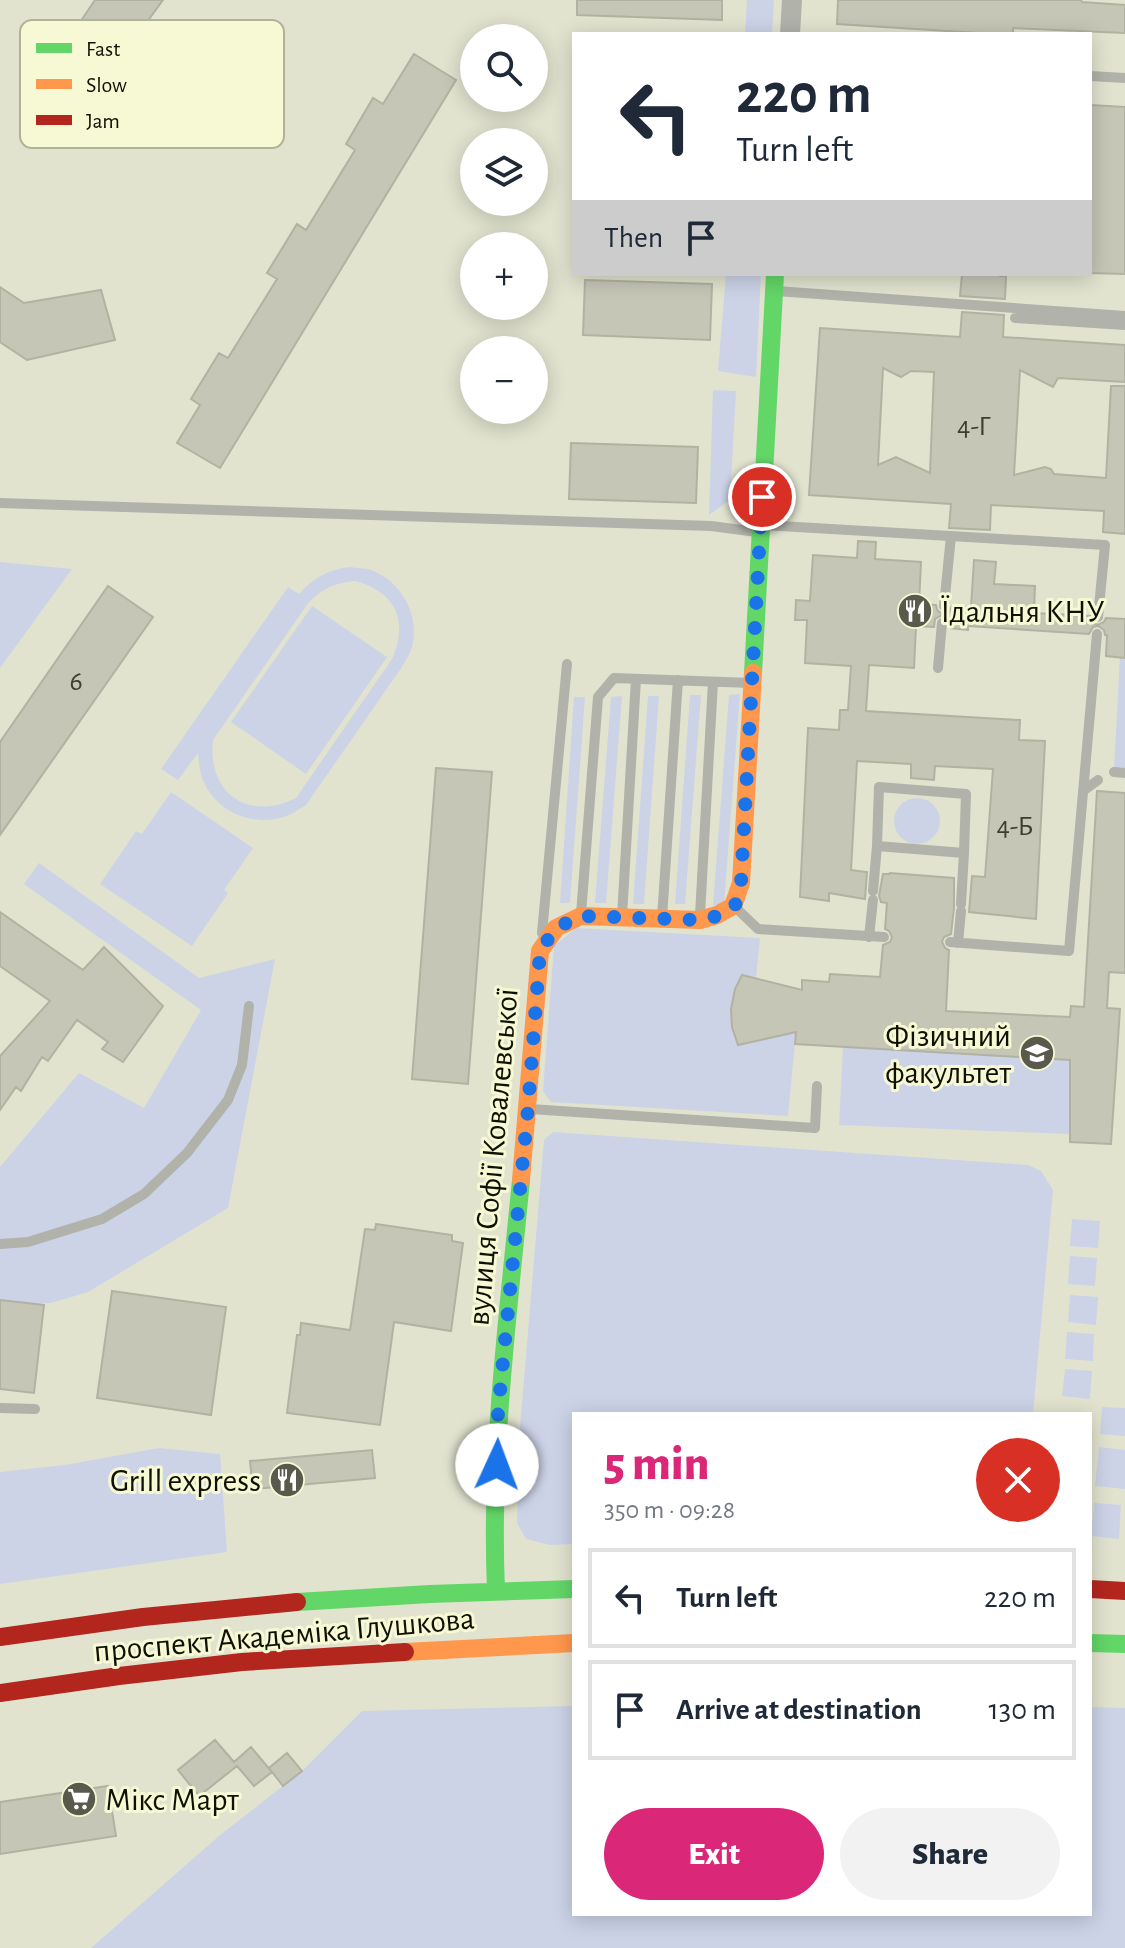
<!DOCTYPE html>
<meta charset="utf-8">
<style>
:root{--surface:#fff;--page:#f2f2f3;--text:#1f2937;--muted:#747a83;--line:#e0e1e3;--accent:#db2777}
body{margin:0;font-family:"Alegreya Sans",sans-serif;background:var(--page);color:var(--text);height:100vh;display:flex;flex-direction:column;font-size:30px;white-space:nowrap}
*{box-sizing:border-box;margin:0}
p{font-size:26px;color:var(--muted)}
.icon{flex:none;width:44px;height:44px;fill:none;stroke:currentColor;stroke-width:2;stroke-linecap:round;stroke-linejoin:round}
.map{position:relative;flex:1;overflow:hidden}
.details{position:absolute;left:572px;top:1412px;width:520px;height:504px;display:flex;flex-direction:column;background:var(--surface);border-radius:0px;box-shadow:0 4px 20px #0003}
.details>*{flex:none}
.hud{position:absolute;left:572px;top:32px;width:520px;height:244px;border-radius:0px;box-shadow:0 4px 20px #0003;background:#fff;color:var(--text);overflow:hidden}
.tools{position:absolute;left:460px;top:24px;display:grid;gap:16px}
.tools a{display:grid;place-items:center;width:88px;height:88px;border-radius:50%;background:var(--surface);box-shadow:0 4px 20px #0003;font-size:40px}
.pin{position:absolute;display:grid;place-items:center;width:68px;height:68px;color:#fff;margin:-34px;border:4px solid #fff;border-radius:50%;box-shadow:0 2px 8px #0007}
.me{position:absolute;width:88px;margin:-44px;rotate:2deg;stroke-linejoin:round;filter:drop-shadow(0 0 6px #0008)}
.turn{display:flex;align-items:center;gap:28px;height:168px;padding:0 32px;font-size:36px}
.turn .icon{width:104px;height:104px;stroke-width:2.5}
.turn b{display:block;font-size:56px;line-height:68px}
.then{display:flex;align-items:center;height:76px;padding:0 32px;background:#0003;gap:16px;font-size:30px}
.round{display:grid;place-items:center;flex:none;width:84px;height:84px;border-radius:42px;background:var(--page)}
.head{display:flex;align-items:center;justify-content:space-between;height:136px;padding:0 32px}
h1{font-size:48px;font-weight:800;line-height:60px;color:var(--accent)}
.primary-button{display:flex;gap:16px;margin-top:auto;padding:16px 32px}
.primary-button a{flex:1;height:92px;border-radius:48px;background:var(--accent);color:#fff;font-size:32px;font-weight:800;line-height:92px;text-align:center}
.primary-button a+a{background:var(--page);color:var(--text)}
ul{padding:0;list-style:none}
li{display:flex;align-items:center;gap:24px;height:100px;margin:0 16px 12px;padding:0 16px;border:4px solid var(--line);border-radius:0px}
li div{flex:1}
li b{display:block;font-size:30px}
li em{font-style:normal}
.map>svg:first-child{display:block}
.green{fill:#ccd3e7;fill-rule:evenodd}
.building{fill:#c5c6b6;stroke:#b1b2a2;stroke-width:2;fill-rule:evenodd}
.lines{fill:none;stroke-linecap:round;stroke-linejoin:round}
.lane{stroke:#b1b2aa;stroke-width:10}
.street{stroke:#b1b2aa;stroke-width:20}
.fast{stroke:#63d668;stroke-width:18}
.slow{stroke:#ff974d;stroke-width:18}
.jam{stroke:#b3261e;stroke-width:18}
.route{stroke:#1a73e8;stroke-width:14;stroke-dasharray:0 25.2}
.labels{text-anchor:middle;stroke-width:6;stroke-linejoin:round;paint-order:stroke}
.number-label{font-size:28px;fill:#3d3e31}
.poi-label{font-size:32px;fill:#101105;stroke:#f6f9d4;text-anchor:start}
.street-label{font-size:32px;fill:#101105;stroke:#f6f9d4}
.key{fill:#f6f9d4;stroke:#b1b396;stroke-width:2}
.key-label{font-size:22px;fill:#101105}
</style>
<div class="map">
<svg width="1125" height="1948" viewBox="0 0 1125 1948">
<rect width="100%" height="100%" fill="#e1e3cf"/>
<path class="green" d="M747,0H774L772,34L745,33Z
M726,274H761L756,377L718,371Z
M713,390L736,391L730,500L709,515Z
M0,562L72,569L0,668Z
M349,567C355,568 362,568 368,569C401,579 422,617 411,650C409,655 405,661 402,667L306,805C299,809 292,815 284,817C250,827 215,811 202,778C199,770 199,761 198,753L178,780L161,769L288,587L299,594C315,577 325,571 349,567ZM355,581C396,592 409,621 392,659L296,798C248,822 207,793 213,740L309,602C324,588 335,583 355,581Z
M312,606L387,657L306,774L231,722Z
M1120,657L1125,658V768H1114Z
M740,694L724,905H713L729,695Z
M690,695H701L685,904H675Z
M622,696L606,903H595L611,697Z
M648,696H659L644,904H633Z
M574,697H585L570,903H560Z
M171,792L253,848L224,890L228,893L192,946L100,884L136,831L142,834Z
M894 821a23 23 0 1 1 46 0a23 23 0 1 1-46 0Z
M39,863L199,978L275,959L228,1208L88,1292L51,1303H0V1167L79,1073L144,1108L201,1010L24,884Z
M576,928L760,938L756,978L742,975C728,1001 728,1018 739,1045L796,1032L788,1116L551,1102L543,1091L554,946Z
M843,1047L1070,1060V1134L839,1125Z
M553,1132L1028,1165L1041,1171L1053,1190L1033,1414H574V1544L550,1545L526,1539L517,1523L520,1427L544,1140Z
M1072,1219L1100,1221L1098,1248L1070,1246Z
M1070,1256L1097,1258L1095,1286L1068,1284Z
M1070,1295L1098,1297L1096,1325L1068,1322Z
M1067,1332L1094,1334L1093,1361L1065,1359Z
M1065,1369L1092,1371L1090,1399L1062,1396Z
M1102,1407L1125,1408V1436L1100,1434Z
M1099,1447L1125,1450V1489L1095,1486Z
M159,1448L220,1454L227,1552L0,1584V1472L65,1465Z
M1094,1503L1121,1505L1119,1539L1091,1536Z
M574,1706V1914H1090V1707L1125,1708V1948H91L219,1836L302,1771L362,1711Z"/>
<path class="building" d="M95,0H163L112,70L68,40Z
M577,0H722V20L577,15Z
M838,0H1081L1082,2L1125,5V33L1013,28V34H978V33L837,24Z
M414,54L456,80L220,468L177,443L200,405L191,399L219,353L228,358L277,279L267,273L297,224L306,230L355,150L346,144L373,98L383,104Z
M1090,105L1125,107V274L1090,273Z
M962,274H1000V276H1006L1005,299L960,296Z
M585,280L712,284L710,340L583,335Z
M0,287L24,303L101,290L115,340L27,360L0,342Z
M962,312L1004,315L1003,337L1125,345V382L1058,378L1053,387L1020,370L1014,475L1045,467L1051,469L1054,474L1106,478L1111,386H1125V534L1103,532L1104,511L991,505L990,530L949,528L951,504L809,495L820,328L960,337ZM883,368L901,377L911,371L934,372L930,473L896,457L878,465Z
M571,443L698,447L696,503L569,499Z
M858,541L876,542L875,559L921,562L919,604L936,605L937,610L942,614L948,613L952,606L971,607L974,560L996,562L994,584L1035,586L1034,613L1090,616L1093,623L1098,625L1104,622L1106,618L1125,619V658L1106,656L1107,635H1105L1104,630L1098,626L1093,627L1089,634L968,626V630L950,628L949,619L942,615L935,619L934,627L916,626L914,668L869,665L866,711L1020,720L1019,740L1045,741L1036,919L969,912L972,876L985,877L993,769L935,766L934,780L911,778V764L857,761L851,870L867,872L865,899L829,893V901L800,897L808,728L839,730L840,710H848L851,666L805,663L807,620H795L796,600L810,601L813,555L857,558Z
M108,586L153,617L0,835V742Z
M436,768L492,772L468,1084L412,1079Z
M1097,791L1125,793V973L1109,972L1107,1008L1120,1009L1111,1144L1070,1142V1060L795,1044L796,1032L738,1045L732,1027L731,1009L735,989L742,975L802,990V980L829,982L830,974L880,977L883,945L890,942L892,937L889,931L885,929L887,903L881,902L879,896L883,874H889L890,873L954,878V908L951,934L944,937L942,942L945,948L949,950L946,1011L1070,1017L1071,1006L1084,1007Z
M0,912L83,970L104,947L163,1006L123,1062L102,1049L108,1042L77,1020L48,1061L42,1057L21,1091L16,1087L0,1110V1056L50,1001L0,966Z
M376,1224L452,1235V1241L463,1243L451,1331L394,1322L380,1425L287,1413L297,1335H300L301,1323L350,1330L365,1229L375,1230Z
M112,1291L226,1307L211,1415L97,1398Z
M0,1300L44,1305L34,1393L0,1389Z
M372,1450L375,1478L253,1489L250,1461Z
M215,1740L234,1762L251,1747L272,1772L254,1786L237,1766L199,1796L178,1770Z
M287,1753L302,1771L283,1786L269,1768Z
M108,1786L116,1836L0,1854V1802Z"/>
<g class="lines">
<path class="lane" d="M1090,76L1125,78
M776,291L1125,316
M1015,318L1125,325
M0,503L711,526L757,532
M763,525L1105,545L1098,617
M944,606L951,536
M938,668L942,623
M1114,772L1125,773
M1083,791L1098,780
M877,846L879,787L966,794L964,853
M873,891L877,846L964,853L961,904
M735,907L758,929L884,937
M581,914L598,697L614,678L751,683
M700,915L713,682
M622,916L636,679
M662,918L678,680
M542,933L567,664
M869,937L873,900
M950,942L1069,951L1097,634
M958,943L961,911
M530,1109L815,1128L817,1086
M0,1244L28,1242L102,1219L144,1194L187,1153L228,1100L242,1065L249,1006
M0,1408L35,1409"/>
<path class="street" d="M790,34L792,0"/>
<path class="fast" d="M753,673L775,274
M496,1590C490,1453 508,1316 521,1180
M297,1602L430,1594L574,1589
M1090,1643L1125,1644"/>
<path class="slow" d="M521,1180L540,951L556,928L581,916L700,920L717,915L733,906L741,883L753,673
M405,1652L574,1643"/>
<path class="jam" d="M1090,1589L1125,1591
M0,1637L143,1617L297,1602
M0,1693L119,1676L242,1662L405,1652"/>
</g>
<g class="lines">
<path class="route" d="M497,1465L498,1412L528,1109L540,951L556,928L581,916L700,920L718,916L735,906L741,883L762,497"/>
</g>
<defs>
<g id="restaurant-disc" transform="scale(1.8)"><circle r="9.5" fill="#595a4c" stroke="#f6f9d4"/><path d="M-5-6h1v4h1v-4h1v4h1v-4h1v5L-1.5 .5V6h-2V.5L-5-1ZM5-6V6H3V1.5H1.5Q1.5-4 5-6Z" fill="#fff"/></g>
<g id="university-disc" transform="scale(1.8)"><circle r="9.5" fill="#595a4c" stroke="#f6f9d4"/><path d="M0-5L7-2L0 1L-7-2ZM-4 1L0 2.5L4 1V4Q0 6-4 4Z" fill="#fff"/></g>
<g id="supermarket-disc" transform="scale(1.8)"><circle r="9.5" fill="#595a4c" stroke="#f6f9d4"/><path d="M-6-5.5h2.5l.6 2H6L4.5 2H-2.5L-4.4-4H-6ZM-1.5 3.2a1.3 1.3 0 1 0 .1 0ZM3 3.2a1.3 1.3 0 1 0 .1 0Z" fill="#fff"/></g>
</defs>
<g fill-rule="evenodd">
<use href="#restaurant-disc" x="915" y="611"/>
<use href="#university-disc" x="1037" y="1053"/>
<use href="#restaurant-disc" x="287" y="1480"/>
<use href="#supermarket-disc" x="79" y="1799"/>
</g>
<g class="labels">
<g class="number-label">
<text x="974" y="435">4-Г</text>
<text x="76" y="690">6</text>
<text x="1015" y="835">4-Б</text>
</g>
<g class="poi-label">
<text x="941" y="622">Їдальня КНУ</text>
<text x="1011" y="1046" text-anchor="end">Фізичний<tspan x="1011" dy="37">факультет</tspan></text>
<text x="261" y="1491" text-anchor="end">Grill express</text>
<text x="105" y="1810">Мікс Март</text>
</g>
<g class="street-label">
<text transform="translate(492 1157) rotate(-85)" y="11">вулиця Софії Ковалевської</text>
<text transform="translate(284 1634) rotate(-5)" y="11">проспект Академіка Глушкова</text>
</g>
</g>
<rect x="20" y="20" width="264" height="128" rx="12" class="key"/>
<rect x="36" y="43" width="36" height="10" fill="#63d668"/>
<rect x="36" y="79" width="36" height="10" fill="#ff974d"/>
<rect x="36" y="115" width="36" height="10" fill="#b3261e"/>
<g class="key-label">
<text x="86" y="56">Fast</text>
<text x="86" y="92">Slow</text>
<text x="86" y="128">Jam</text>
</g>
</svg>
<div class="tools">
<a><svg class="icon" aria-label="search" viewBox="0 0 24 24"><circle cx="10" cy="10" r="6"/><path d="M15 15l6 6"/></svg></a>
<a><svg class="icon" aria-label="layers" viewBox="0 0 24 24"><path d="M12 4l9 5-9 5-9-5zM3 14l9 5 9-5"/></svg></a>
<a>+</a>
<a>−</a>
</div>
<div class="pin" style="left:762px;top:497px;background:#d93025"><svg class="icon" aria-label="arrive" viewBox="0 0 24 24"><path d="M6 21V4h12l-3 4 3 4H6"/></svg></div>
<svg class="me" style="left:497px;top:1465px" viewBox="-20 -20 40 40"><circle r="19" fill="#fff"/><path d="M0-13L10 11 0 6-10 11z" fill="#1a73e8"/></svg>
<div class="hud">
<div class="turn"><svg class="icon" aria-label="left" viewBox="0 0 24 24"><path d="M17 20v-9H6M10 6l-5 5 5 5"/></svg><div><b>220 m</b>Turn left</div></div>
<div class="then">Then<svg class="icon" aria-label="arrive" viewBox="0 0 24 24"><path d="M6 21V4h12l-3 4 3 4H6"/></svg></div>
</div>
<section class="details">
<div class="head"><div><h1>5 min</h1><p>350 m · 09:28</p></div><a class="round" style="background:#d93025;color:#fff"><svg class="icon" aria-label="close" viewBox="0 0 24 24"><path d="M6 6l12 12M18 6L6 18"/></svg></a></div>
<ul>
<li><svg class="icon" aria-label="left" viewBox="0 0 24 24"><path d="M17 20v-9H6M10 6l-5 5 5 5"/></svg><div><b>Turn left</b></div><em>220 m</em></li>
<li><svg class="icon" aria-label="arrive" viewBox="0 0 24 24"><path d="M6 21V4h12l-3 4 3 4H6"/></svg><div><b>Arrive at destination</b></div><em>130 m</em></li>
</ul>
<div class="primary-button"><a>Exit</a><a>Share</a></div>
</section>
</div>
